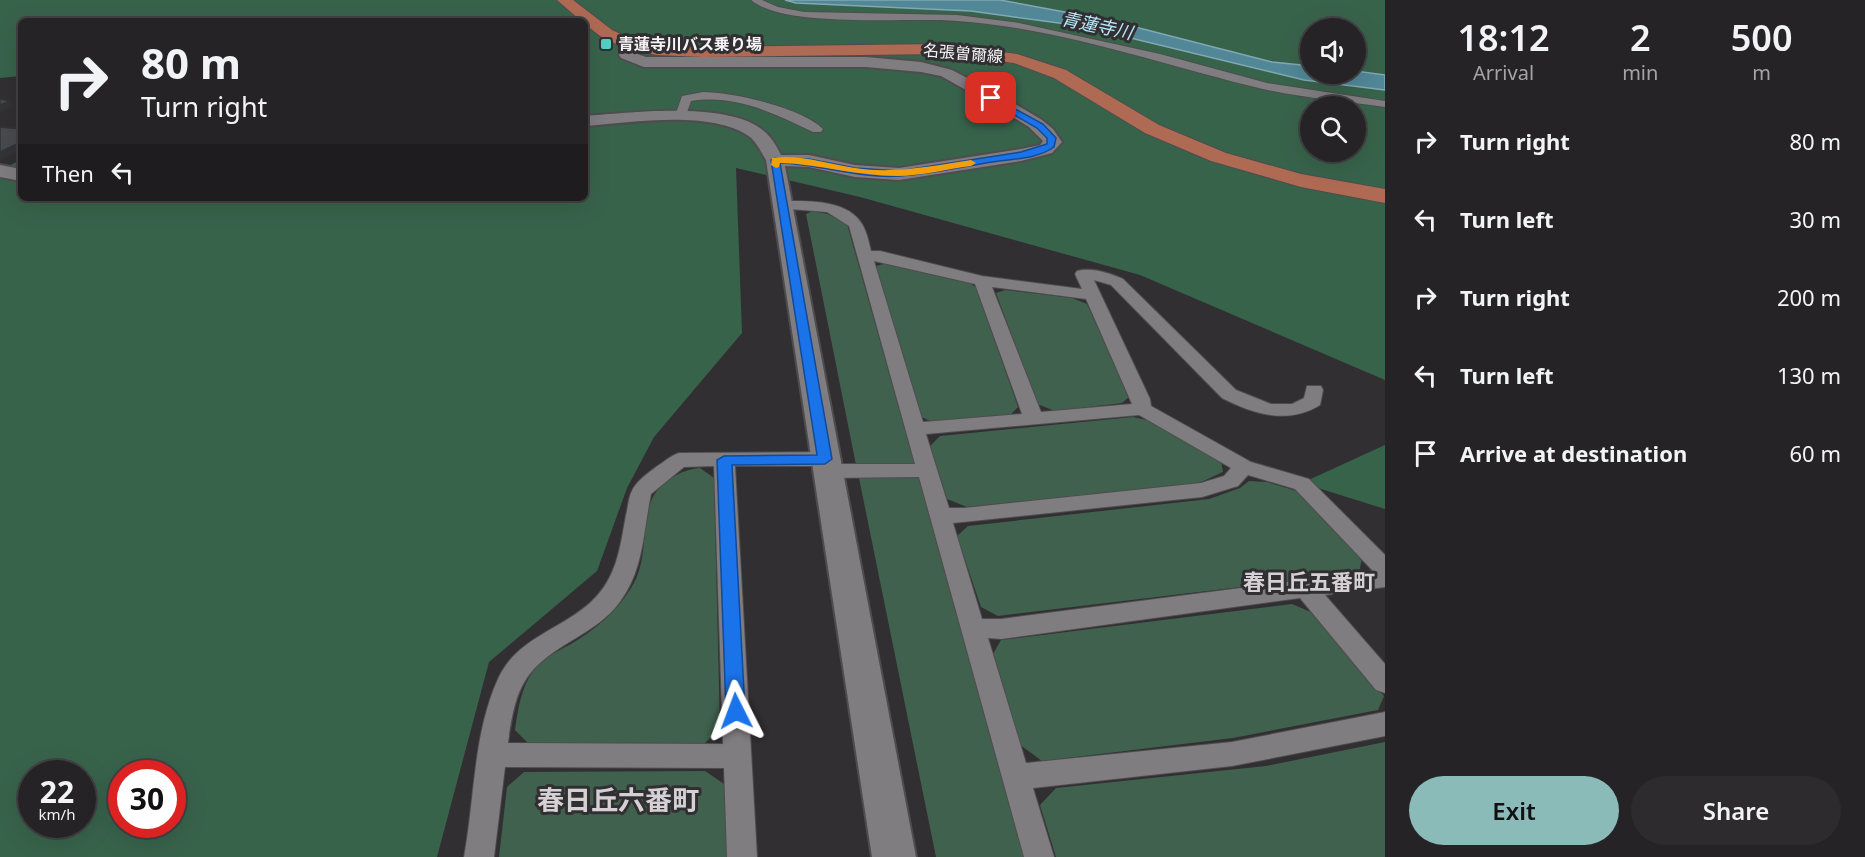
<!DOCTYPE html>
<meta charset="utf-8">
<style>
:root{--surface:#262326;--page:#2e2b2e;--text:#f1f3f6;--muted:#a4a4a7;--line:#424043;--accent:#8bbbb9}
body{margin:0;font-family:"Noto Sans","Noto Sans JP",sans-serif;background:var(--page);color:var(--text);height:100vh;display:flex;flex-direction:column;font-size:22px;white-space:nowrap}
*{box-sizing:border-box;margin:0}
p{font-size:20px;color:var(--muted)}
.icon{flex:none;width:33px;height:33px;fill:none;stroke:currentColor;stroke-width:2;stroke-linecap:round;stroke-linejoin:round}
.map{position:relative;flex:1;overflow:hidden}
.details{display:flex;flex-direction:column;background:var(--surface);width:480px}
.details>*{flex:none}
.banner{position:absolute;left:18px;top:18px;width:570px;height:183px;border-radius:9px;box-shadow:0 6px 24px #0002,0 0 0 2px var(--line);background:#262326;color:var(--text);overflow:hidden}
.controls{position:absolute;left:1300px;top:18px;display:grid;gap:12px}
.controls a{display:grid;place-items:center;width:66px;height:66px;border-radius:50%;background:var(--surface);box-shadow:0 6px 24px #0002,0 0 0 2px var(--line);font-size:30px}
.speed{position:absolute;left:18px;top:760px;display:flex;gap:12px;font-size:30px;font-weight:700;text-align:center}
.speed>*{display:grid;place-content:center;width:78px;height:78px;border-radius:50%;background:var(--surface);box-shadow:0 6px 24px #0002,0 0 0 2px var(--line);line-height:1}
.speed small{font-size:15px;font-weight:400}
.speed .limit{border:9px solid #d22;background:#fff;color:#111}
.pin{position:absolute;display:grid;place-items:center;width:51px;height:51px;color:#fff;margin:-26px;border-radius:12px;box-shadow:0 3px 9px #0006}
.me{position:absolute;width:66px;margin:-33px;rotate:357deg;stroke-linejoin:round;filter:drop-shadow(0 0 4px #0008)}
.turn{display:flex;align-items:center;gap:21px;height:126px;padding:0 24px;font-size:27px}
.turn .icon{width:78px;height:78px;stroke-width:2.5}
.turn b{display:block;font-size:42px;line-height:51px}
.then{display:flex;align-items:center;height:57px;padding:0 24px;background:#0003;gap:12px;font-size:22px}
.eta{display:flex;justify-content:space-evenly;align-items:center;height:102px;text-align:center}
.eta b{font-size:36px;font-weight:600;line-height:42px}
.button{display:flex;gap:12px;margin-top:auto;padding:12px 24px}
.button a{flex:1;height:69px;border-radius:36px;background:var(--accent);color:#111;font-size:24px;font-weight:600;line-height:69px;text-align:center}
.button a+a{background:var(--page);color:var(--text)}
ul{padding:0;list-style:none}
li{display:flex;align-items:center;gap:18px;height:78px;padding:0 24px}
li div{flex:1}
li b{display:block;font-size:22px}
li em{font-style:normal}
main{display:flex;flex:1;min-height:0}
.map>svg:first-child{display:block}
.green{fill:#40614e}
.forest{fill:#38634b;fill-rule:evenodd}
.water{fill:#518797;stroke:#82a8b4;stroke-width:1.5}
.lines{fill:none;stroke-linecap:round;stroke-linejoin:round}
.street-casing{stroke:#4f4c4f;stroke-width:2}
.secondary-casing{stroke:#4f4c4f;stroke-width:4}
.primary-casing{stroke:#4f4c4f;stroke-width:2}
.street{fill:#807d81;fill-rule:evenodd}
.secondary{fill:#807d81;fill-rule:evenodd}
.primary{fill:#af6a53;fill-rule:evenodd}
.shaded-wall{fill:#333437}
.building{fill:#494a4e;stroke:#333437;stroke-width:1.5}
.route{fill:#1a73e8;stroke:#114b97;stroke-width:1.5}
.slow{fill:#f59e0b}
.poi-dot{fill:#55cec5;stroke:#322f32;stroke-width:2}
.labels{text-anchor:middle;stroke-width:6;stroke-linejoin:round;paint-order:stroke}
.far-poi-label{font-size:16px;font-weight:bold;fill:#f6f4f6;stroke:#322f32;text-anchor:start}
.far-street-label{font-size:16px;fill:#f6f4f6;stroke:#322f32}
.far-water-label{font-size:18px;font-style:italic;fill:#b6e8f8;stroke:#322f32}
.quarter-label{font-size:22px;font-weight:bold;fill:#d4d0d4;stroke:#322f32}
.near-quarter-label{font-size:27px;font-weight:bold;fill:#d4d0d4;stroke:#322f32}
</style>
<main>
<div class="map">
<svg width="1385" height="857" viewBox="0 0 1385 857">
<rect width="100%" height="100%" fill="#322f32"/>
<path class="green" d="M813,211L828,214L847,224L915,465H856L806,214Z
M887,263L966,281L976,287L1018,407L1010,415L935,423L919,416L876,266Z
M1005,290L1072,298L1087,304L1129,397L1122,403L1055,411L1037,404L996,293Z
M1133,417L1147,420L1221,460L1223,472L1199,483L967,507L947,499L930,446L940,436Z
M700,468L714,478L720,728L705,743L529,744L515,730C518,709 521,687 534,670C544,657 558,651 571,644C596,629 616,612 631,588C648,562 641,532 650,504C657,483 679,470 700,468Z
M859,478H919L1025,857H936Z
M1249,481L1267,482L1297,491L1362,558L1359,573L998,616L981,607L957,536L968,526L1209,499L1240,488Z
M1292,604L1313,613L1384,696L1378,710L1233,738L1042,761L1019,744L993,654L1001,640Z
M1385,742V857H1056L1040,805L1056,788L1266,766Z
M705,771L724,784L727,857H499L507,787L524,772Z"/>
<path class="forest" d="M0,0H1385V380L1140,275L860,197L736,168L742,333L654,437L627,488L597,571L489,662L437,857H0V170L21,160V198H585V21H21V76L0,78ZM1311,28H1356V74H1311ZM1311,106H1356V152H1311ZM32,774H82V825H32ZM122,774H172V825H122Z
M1385,445V509L1302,483Z"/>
<path class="water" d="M785,0H1000L1108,20L1272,62L1311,66V74H1356V71L1385,75V90L1304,80L1081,26L971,11L796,3Z"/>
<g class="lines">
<g class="street-casing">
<path id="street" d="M751,0H762L778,7L804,12L957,15L1019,23L1160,54L1267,83L1385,101V107C1345,101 1303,98 1263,89C1162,65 1061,28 957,21C909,17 785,29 751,0Z
M703,92C732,92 802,108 823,129L821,132H813C774,113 735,94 691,101L685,118H677L675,116L682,96Z
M782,201C807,201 847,199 862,224C867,232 869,243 871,251H880L982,276L1082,289L1075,274L1077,271C1091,267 1110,273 1123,279L1236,390L1271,404H1292L1304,398L1307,386H1321L1323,390L1320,405C1288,425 1253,414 1222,398L1111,285L1094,280L1150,399L1151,406L1251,462L1309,479L1385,555V587L1325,595L1385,664V693L1376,690L1300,598L1001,639L988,638L1026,763L1232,742L1385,712V736L1232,766L1033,788L1054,857H1024L919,477L827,478L820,476L817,471L822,466H735L757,857H727L724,768L505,767L494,857H464C475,798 473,734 498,679C516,638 561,630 591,602C617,578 620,548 626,515C628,508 628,500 631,493C635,482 647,474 656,467C664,462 670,456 679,453L825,452L832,454L835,459L830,464H915L849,226L827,212L777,208L775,205L777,202ZM874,261L975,284L1022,414L923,422ZM992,287L1086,299L1132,404L1041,412ZM1139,415L1231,468L1224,476L1201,483L964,508H949L926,434ZM714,466L723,744L508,743C516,684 525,668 576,638C592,628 608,618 619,603C644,570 643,533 651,494L684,467ZM1248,475L1295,489L1373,571L1001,619H982L953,523L1202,497L1238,486Z"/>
</g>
<g class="secondary-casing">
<path id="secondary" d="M634,41L641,45L634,53L646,57H866L921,62L952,70L1010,101L1042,120L1053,129L1062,142L1052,153L1021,161L899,180L855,177L809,167L785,166L916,857H872L766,160C761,152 757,143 750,137C710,109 631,123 585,126V116C630,113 730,100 765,132C772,138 777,147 781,155H809L855,165L899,168L1021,149L1040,145L1043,141L1029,127L998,108L941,76L921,72L866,67H644L621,58L619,55L621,49Z
M0,165L21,169V181L0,177Z"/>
</g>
<g class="primary-casing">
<path id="primary" d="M557,0H573L612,30L631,39L656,45L703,47L940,44L1017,54L1066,70L1159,125L1226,153L1301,174L1385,189V203L1301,187L1211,161L1145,133L1054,78L1014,63L940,54L703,57L656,55L620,46L600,36L585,24V21H581Z"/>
</g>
<use href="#street" class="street"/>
<use href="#secondary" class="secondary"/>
<use href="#primary" class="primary"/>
</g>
<path class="shaded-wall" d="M10,101L13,106L0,112V105Z
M21,142V149L0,160V152Z"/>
<path class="building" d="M0,99L10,101L0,105Z
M0,127L21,129V142L0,152Z"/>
<path class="route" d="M991,96L1043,124L1056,138L1054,147C1038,159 1011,159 992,162C961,167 930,174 900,176C860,179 820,164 780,163L832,459L825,464L732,465L745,711L742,716L736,718L729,716L726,711L717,460L724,456L817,455L771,160L775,158L809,159L855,168L899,171L1021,152L1047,144V138L1037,128L988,100L987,98Z"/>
<path class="slow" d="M772,158C800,154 827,164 855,168C894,174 932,166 971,160L976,163L971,166C947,169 921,176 897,176C857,176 819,164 780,163L779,167L776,168L771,165Z"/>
<rect class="poi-dot" x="600" y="38" width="12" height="12" rx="3"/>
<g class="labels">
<g class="far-poi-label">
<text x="618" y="50">青蓮寺川バス乗り場</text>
</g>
<g class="far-street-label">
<text transform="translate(963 53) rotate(5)" y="6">名張曽爾線</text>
</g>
<g class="far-water-label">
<text transform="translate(1097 26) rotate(12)" y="6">青蓮寺川</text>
</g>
<g class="quarter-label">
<text x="1309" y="590">春日丘五番町</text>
</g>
<g class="near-quarter-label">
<text x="618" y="810">春日丘六番町</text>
</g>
</g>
</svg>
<div class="controls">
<a><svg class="icon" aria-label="sound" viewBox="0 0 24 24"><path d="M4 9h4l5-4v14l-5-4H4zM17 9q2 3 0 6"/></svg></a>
<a><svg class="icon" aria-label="search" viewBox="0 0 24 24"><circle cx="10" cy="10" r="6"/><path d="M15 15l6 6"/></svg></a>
</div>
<div class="speed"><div>22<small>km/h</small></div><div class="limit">30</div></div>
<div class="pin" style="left:991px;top:98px;background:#d93025"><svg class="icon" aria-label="arrive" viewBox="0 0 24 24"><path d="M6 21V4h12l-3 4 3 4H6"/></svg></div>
<svg class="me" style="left:736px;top:711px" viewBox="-20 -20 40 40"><path d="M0-17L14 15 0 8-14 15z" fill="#1a73e8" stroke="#fff" stroke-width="4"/></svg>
<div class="banner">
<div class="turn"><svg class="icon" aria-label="right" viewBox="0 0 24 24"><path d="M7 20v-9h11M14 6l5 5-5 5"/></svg><div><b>80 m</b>Turn right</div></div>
<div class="then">Then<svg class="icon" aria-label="left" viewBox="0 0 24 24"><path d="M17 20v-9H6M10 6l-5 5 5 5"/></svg></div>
</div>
</div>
<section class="details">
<div class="eta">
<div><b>18:12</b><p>Arrival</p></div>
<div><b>2</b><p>min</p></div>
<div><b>500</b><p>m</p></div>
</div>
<ul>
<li><svg class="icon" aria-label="right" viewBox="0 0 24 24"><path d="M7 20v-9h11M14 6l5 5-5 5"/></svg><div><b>Turn right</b></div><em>80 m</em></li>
<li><svg class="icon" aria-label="left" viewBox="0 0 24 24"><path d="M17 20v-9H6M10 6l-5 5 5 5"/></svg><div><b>Turn left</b></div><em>30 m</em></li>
<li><svg class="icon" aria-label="right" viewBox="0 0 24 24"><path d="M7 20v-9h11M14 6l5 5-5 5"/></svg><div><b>Turn right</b></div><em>200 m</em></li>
<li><svg class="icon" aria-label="left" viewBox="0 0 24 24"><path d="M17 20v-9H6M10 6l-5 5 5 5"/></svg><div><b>Turn left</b></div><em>130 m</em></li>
<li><svg class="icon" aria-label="arrive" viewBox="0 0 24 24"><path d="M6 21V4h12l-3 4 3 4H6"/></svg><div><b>Arrive at destination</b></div><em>60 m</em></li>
</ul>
<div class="button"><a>Exit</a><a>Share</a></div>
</section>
</main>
